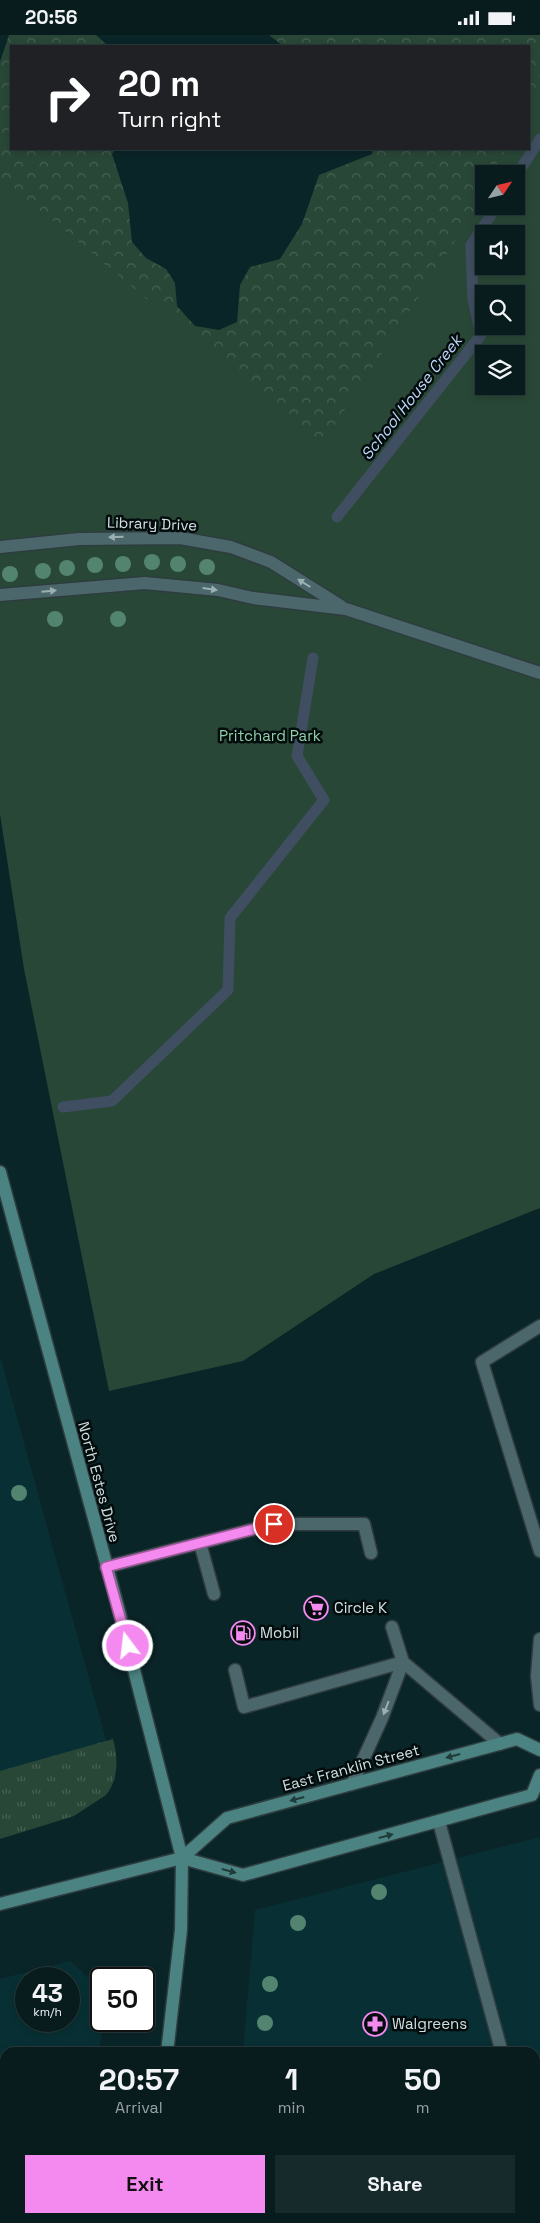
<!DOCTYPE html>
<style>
:root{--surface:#081c1e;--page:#16292b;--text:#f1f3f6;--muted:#98a1a4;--line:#293a3c;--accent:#f489ef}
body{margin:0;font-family:"Space Grotesk",sans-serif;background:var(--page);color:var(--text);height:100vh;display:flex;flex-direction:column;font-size:19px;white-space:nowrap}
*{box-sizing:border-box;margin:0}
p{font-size:16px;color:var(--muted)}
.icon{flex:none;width:28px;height:28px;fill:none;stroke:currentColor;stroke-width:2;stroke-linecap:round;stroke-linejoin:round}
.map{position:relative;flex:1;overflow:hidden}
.side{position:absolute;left:0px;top:2012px;width:540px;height:176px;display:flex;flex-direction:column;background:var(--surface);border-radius:15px 15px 0 0;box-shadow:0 2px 8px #0003,0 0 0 1px var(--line)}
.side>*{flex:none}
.banner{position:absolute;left:10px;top:10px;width:520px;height:105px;border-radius:0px;box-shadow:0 2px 8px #0003,0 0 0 1px var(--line);background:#202124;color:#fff;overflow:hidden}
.needle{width:32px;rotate:55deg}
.tools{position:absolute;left:475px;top:130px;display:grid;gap:10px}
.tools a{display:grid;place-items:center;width:50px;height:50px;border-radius:0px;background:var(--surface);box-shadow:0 2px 8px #0003,0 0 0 1px var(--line);font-size:25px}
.speed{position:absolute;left:15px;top:1932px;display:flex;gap:10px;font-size:25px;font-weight:700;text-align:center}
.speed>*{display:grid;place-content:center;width:65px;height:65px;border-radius:50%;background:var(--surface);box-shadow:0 2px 8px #0003,0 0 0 1px var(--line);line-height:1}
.speed small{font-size:12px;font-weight:400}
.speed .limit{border:2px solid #111;border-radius:8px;background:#fff;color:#111}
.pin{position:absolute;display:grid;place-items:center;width:42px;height:42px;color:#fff;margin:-21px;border:2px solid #fff;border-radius:50%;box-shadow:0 1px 5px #0007}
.me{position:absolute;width:55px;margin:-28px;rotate:345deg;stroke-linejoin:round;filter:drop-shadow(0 0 4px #0008)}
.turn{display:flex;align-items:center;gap:18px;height:105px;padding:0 25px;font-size:22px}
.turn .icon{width:65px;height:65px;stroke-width:2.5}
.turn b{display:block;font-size:35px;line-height:42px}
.eta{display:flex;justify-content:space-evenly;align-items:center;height:85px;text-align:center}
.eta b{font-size:30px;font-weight:800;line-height:35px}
.button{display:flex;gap:10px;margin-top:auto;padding:10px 25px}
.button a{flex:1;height:58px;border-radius:0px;background:var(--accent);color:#111;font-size:20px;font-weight:800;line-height:58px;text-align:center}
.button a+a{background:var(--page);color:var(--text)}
.status{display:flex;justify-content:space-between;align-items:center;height:35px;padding:0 25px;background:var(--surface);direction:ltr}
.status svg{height:14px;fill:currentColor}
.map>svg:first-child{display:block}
.built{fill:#083034;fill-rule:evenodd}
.grass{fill:url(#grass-tufts)}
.forest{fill:url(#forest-crowns);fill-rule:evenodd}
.park{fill:#294736;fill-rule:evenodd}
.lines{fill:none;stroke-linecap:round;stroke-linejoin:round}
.stream{stroke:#3f4e60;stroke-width:11}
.service-casing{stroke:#2e3c3f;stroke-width:15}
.secondary-casing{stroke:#2e3c3f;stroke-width:15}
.service{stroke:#4c676b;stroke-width:12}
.secondary{stroke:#4a8381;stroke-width:12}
.tree{fill:#538470}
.oneway{fill:#9cb0b2}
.oneway2{fill:#1f3c3b}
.route-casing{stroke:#9f599b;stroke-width:12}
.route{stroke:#f489ef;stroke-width:9}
.labels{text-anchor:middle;stroke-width:5;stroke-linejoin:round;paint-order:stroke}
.street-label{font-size:15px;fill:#d1e0e2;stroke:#030c0d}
.park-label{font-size:15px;fill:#8fd1aa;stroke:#030c0d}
.poi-label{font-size:15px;fill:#d1e0e2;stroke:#030c0d;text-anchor:start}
.water-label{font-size:16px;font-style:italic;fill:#bed6f7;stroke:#030c0d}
</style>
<div class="status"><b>20:56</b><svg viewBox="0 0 49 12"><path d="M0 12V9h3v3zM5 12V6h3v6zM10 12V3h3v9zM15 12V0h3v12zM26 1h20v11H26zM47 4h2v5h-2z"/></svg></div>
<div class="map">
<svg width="540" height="2188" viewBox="0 0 540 2188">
<defs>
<pattern id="grass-tufts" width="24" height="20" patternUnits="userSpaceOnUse" patternTransform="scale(1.25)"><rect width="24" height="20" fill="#294736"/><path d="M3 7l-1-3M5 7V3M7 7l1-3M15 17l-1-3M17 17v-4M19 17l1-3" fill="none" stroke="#476153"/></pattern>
<pattern id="forest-crowns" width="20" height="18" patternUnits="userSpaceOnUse" patternTransform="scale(1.25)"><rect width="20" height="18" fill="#294736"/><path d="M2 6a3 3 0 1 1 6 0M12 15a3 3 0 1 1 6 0" fill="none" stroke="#476153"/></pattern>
</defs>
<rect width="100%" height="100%" fill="#0a2528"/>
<path class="built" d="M0,1321L111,1723L0,1797Z
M540,1802V2188H226V2184H535V2018L243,2017L255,1875Z
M70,1926L101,1954V1986H104L99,2017L5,2018V2184H76L75,2188H0V1944ZM26,1944H69V1986H26Z"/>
<path class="grass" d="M113,1704C118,1722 119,1744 106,1760L74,1781L0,1804V1736Z"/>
<path class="forest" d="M9,0H96L108,11L149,9L152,11H11V114H115L112,119L128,168L132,207L146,223L166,234L175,248L177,271L195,291L219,295L237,287L240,250L250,232L280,224L302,189L319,140L372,119L373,114H529V11H283L269,0H540V570L0,435V27ZM484,139H516V171H484ZM484,199H516V231H484ZM484,259H516V291H484ZM484,319H516V351H484Z
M5,2181V2184H44L47,2188H0V2183Z
M265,2184H329L327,2188H254Z"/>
<path class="park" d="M540,47V1173L374,1239L243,1326L109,1356L24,934L0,779V142L322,410L472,180L484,156V171H516V139H493L506,114H529V69ZM484,199H516V231H484ZM484,259H516V291H484ZM484,319H516V351H484Z"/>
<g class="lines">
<path class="stream" d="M516,141L540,104
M337,482L481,300L473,265L471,210L497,171
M63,1072L112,1066L228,955L230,883L324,765L297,721L313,623"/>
<g class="service-casing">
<path id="service" d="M0,512L79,504L180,503L231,512L271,527L341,571
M0,560L145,548L218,555L253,563L346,574L540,638
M540,1291L482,1327L540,1516
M200,1508L214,1559
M106,1532L274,1489H364L371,1518
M392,1592L403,1627L500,1709
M540,1604L537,1641L540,1670
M235,1635L244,1672L403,1627
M352,1749L382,1683L403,1627
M439,1787L502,2018"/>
</g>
<g class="secondary-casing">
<path id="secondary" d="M0,1137L119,1576L182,1823L181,1895L167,2018
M182,1823L227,1783L517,1704L540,1715
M0,1869L182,1823L243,1840L532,1760L540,1740
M147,2188L148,2184"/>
</g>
<use href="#service" class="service"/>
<use href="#secondary" class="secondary"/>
</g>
<g class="tree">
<circle cx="152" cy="527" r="8"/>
<circle cx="123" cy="529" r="8"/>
<circle cx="178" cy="529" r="8"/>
<circle cx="95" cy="530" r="8"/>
<circle cx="207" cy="532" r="8"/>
<circle cx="67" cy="533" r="8"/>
<circle cx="43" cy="536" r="8"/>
<circle cx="10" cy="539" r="8"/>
<circle cx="55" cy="584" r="8"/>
<circle cx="118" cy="584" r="8"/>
<circle cx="19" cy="1458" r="8"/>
<circle cx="379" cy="1857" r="8"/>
<circle cx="298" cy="1888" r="8"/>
<circle cx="270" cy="1949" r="8"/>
<circle cx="265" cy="1988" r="8"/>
</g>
<defs><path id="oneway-solid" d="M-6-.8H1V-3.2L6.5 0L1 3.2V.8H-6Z" transform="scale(1.25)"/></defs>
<g class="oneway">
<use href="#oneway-solid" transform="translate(116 502) rotate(178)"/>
<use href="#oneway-solid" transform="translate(304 548) rotate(-148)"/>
<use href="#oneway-solid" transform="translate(210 554) rotate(8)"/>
<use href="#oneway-solid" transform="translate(49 556) rotate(-5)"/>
<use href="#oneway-solid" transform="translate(386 1673) rotate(111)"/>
</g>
<g class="oneway2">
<use href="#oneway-solid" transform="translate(453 1721) rotate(165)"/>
<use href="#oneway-solid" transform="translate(297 1764) rotate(165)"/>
<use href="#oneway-solid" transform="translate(386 1801) rotate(-15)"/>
<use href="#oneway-solid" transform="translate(229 1836) rotate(15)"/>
</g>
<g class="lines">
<g class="route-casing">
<path id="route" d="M128,1611L106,1532L274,1489"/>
</g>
<use href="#route" class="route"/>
</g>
<defs>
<g id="supermarket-ring" transform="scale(1.25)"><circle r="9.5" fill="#030c0d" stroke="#f489ef" stroke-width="1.5"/><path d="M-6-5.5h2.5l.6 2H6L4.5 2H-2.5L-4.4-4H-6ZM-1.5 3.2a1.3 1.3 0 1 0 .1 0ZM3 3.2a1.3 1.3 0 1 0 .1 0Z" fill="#f489ef"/></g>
<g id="fuel-ring" transform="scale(1.25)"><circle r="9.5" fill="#030c0d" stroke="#f489ef" stroke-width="1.5"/><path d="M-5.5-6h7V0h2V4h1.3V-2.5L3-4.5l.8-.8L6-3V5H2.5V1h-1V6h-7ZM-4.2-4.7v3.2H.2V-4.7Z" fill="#f489ef"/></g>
<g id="pharmacy-ring" transform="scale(1.25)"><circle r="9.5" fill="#030c0d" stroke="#f489ef" stroke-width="1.5"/><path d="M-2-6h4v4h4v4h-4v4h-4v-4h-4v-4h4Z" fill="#f489ef"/></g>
</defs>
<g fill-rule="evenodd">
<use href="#supermarket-ring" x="316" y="1573"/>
<use href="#fuel-ring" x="243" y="1598"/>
<use href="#pharmacy-ring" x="375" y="1989"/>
</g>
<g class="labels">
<g class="street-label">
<text transform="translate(152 489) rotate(2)" y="5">Library Drive</text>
<text transform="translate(99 1447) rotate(75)" y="5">North Estes Drive</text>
<text transform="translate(351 1733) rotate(-15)" y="5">East Franklin Street</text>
</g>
<g class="park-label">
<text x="270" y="706">Pritchard Park</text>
</g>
<g class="poi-label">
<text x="334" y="1578">Circle K</text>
<text x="260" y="1603">Mobil</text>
<text x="392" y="1994">Walgreens</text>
</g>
<g class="water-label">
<text transform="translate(411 362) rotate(-52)" y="6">School House Creek</text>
</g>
</g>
</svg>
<div class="tools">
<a><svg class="needle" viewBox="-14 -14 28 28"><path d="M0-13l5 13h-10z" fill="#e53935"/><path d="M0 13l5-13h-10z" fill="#98a1a4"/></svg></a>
<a><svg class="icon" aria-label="sound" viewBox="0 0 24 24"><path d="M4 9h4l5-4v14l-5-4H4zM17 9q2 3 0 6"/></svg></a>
<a><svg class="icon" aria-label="search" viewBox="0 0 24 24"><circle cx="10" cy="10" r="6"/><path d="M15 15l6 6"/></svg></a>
<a><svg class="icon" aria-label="layers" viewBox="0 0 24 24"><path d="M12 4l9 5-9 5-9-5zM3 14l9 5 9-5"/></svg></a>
</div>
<div class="speed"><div>43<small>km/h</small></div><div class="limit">50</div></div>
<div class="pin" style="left:274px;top:1489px;background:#d93025"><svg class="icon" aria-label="arrive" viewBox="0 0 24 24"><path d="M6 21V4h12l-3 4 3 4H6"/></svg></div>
<svg class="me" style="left:128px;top:1611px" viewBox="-20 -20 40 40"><circle r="17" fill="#f489ef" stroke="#fff" stroke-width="3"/><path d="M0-11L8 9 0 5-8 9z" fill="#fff"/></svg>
<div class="banner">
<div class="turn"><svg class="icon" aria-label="right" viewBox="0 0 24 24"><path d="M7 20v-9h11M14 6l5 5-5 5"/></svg><div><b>20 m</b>Turn right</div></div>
</div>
<section class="side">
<div class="eta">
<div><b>20:57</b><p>Arrival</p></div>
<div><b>1</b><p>min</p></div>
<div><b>50</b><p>m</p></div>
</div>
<div class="button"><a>Exit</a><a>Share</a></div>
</section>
</div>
